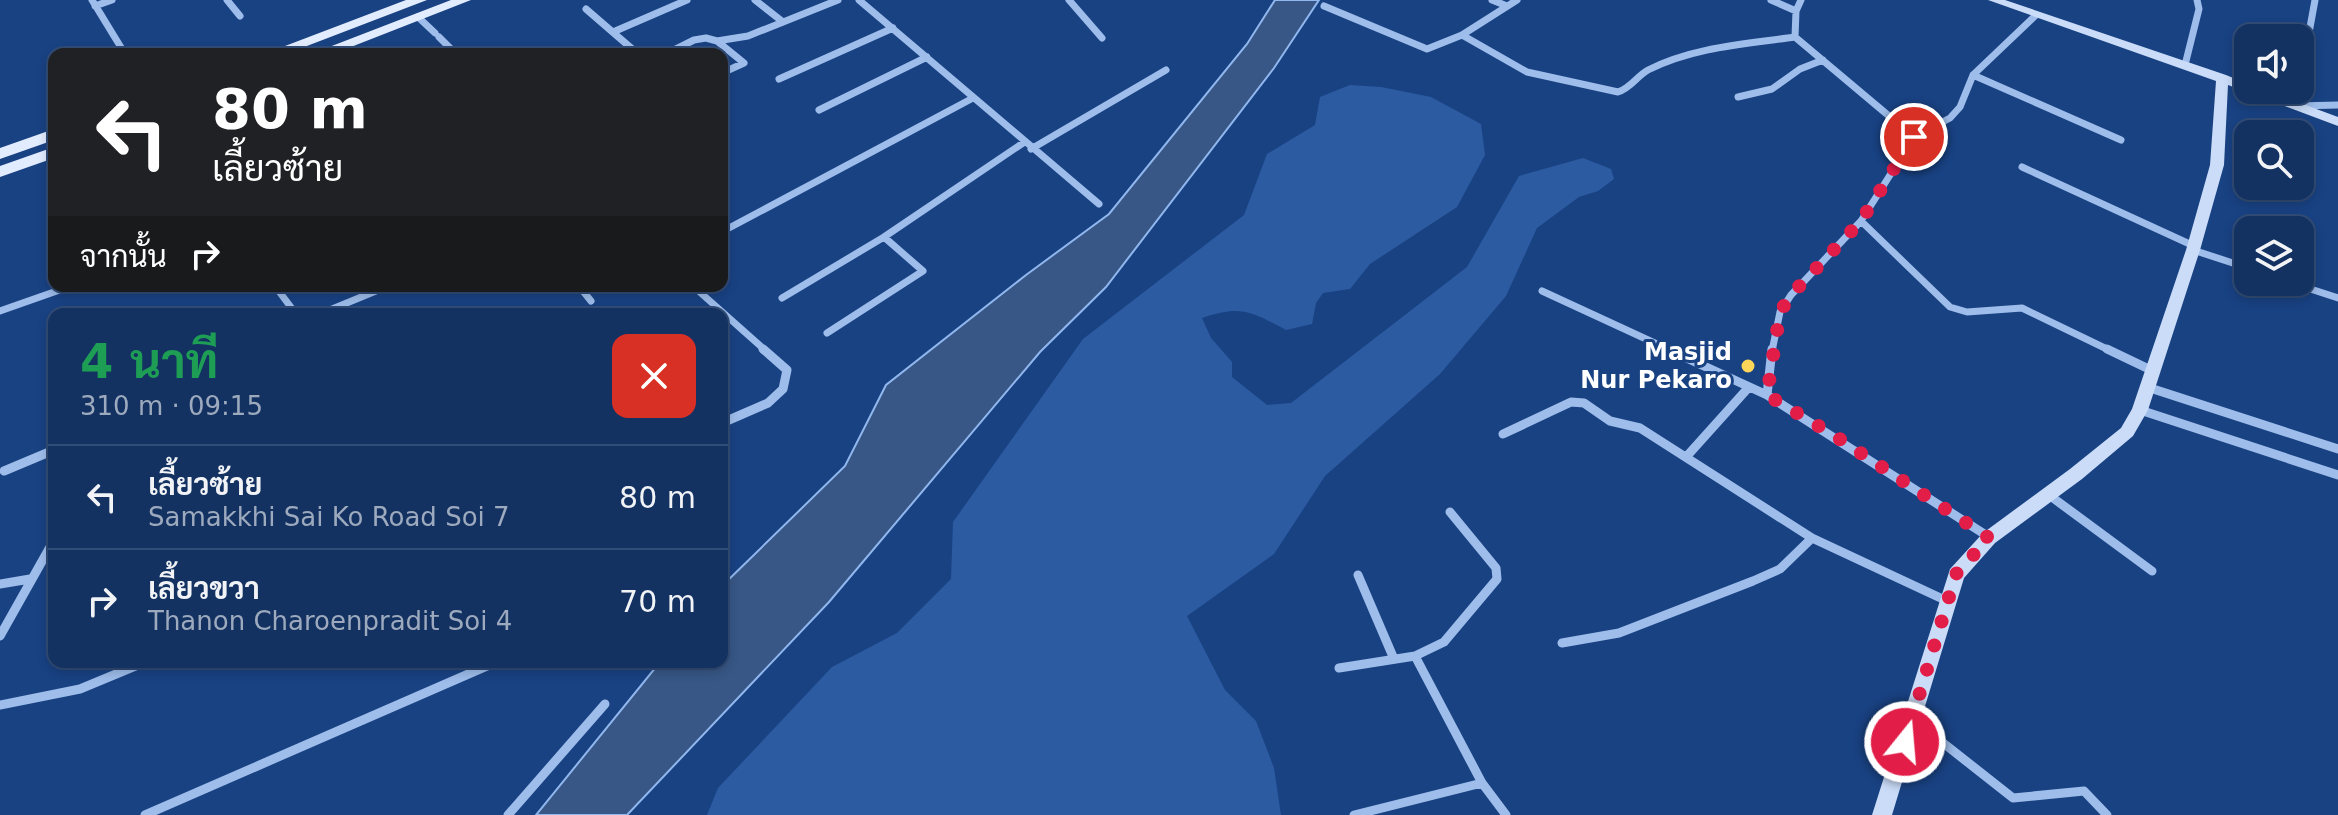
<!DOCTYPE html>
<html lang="th">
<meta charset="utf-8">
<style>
:root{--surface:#133262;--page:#1c3a68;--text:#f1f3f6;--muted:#9daabe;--line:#324d77}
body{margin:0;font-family:"DejaVu Sans",Sarabun,sans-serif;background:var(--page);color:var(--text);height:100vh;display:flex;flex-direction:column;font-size:30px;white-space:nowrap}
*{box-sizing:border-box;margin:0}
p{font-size:26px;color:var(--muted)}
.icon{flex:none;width:44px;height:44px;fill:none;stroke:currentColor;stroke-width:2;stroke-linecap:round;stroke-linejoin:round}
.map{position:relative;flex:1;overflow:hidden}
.sheet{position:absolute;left:48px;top:308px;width:680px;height:360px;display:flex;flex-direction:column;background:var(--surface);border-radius:16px;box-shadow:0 4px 12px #0003,0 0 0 2px var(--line)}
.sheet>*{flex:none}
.guide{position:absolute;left:48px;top:48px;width:680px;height:244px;border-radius:16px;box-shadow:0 4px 12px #0003,0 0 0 2px var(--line);background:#202124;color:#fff;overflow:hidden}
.buttons{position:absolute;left:2234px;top:24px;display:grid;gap:16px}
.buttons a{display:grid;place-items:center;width:80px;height:80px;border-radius:16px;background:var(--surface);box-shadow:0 4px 12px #0003,0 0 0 2px var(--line);font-size:40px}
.pin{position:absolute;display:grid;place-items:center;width:68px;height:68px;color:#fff;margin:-34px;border:4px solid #fff;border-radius:50%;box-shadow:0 2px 8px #0007}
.me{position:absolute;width:88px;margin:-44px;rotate:17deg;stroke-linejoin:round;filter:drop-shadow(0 0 6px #0008)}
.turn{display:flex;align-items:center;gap:28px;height:168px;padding:0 32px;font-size:36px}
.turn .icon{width:104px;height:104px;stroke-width:2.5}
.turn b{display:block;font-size:56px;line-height:68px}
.then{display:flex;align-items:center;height:76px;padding:0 32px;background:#0003;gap:16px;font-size:30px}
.round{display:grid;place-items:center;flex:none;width:84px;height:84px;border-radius:16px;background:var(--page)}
.summary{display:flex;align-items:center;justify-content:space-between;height:136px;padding:0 32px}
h1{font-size:48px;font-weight:700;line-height:60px;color:#1e9e55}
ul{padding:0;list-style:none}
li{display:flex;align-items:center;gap:24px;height:104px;padding:0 32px;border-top:2px solid var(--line)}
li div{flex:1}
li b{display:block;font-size:30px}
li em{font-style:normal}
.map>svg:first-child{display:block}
.green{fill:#2c5ba2}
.water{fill:#385786;stroke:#90b7ee;stroke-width:2}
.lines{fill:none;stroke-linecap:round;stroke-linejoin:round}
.street-far1{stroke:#9ebdeb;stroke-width:7}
.street{stroke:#9ebdeb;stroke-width:9}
.secondary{fill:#cadcf8;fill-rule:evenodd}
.primary{fill:#e2ecff;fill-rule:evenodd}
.route{stroke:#e11d48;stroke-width:14;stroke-dasharray:0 25.2}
.poi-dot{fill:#fed659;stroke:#194283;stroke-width:3}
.labels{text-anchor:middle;stroke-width:6;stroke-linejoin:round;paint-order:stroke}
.poi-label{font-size:24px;font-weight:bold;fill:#fff;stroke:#194283;text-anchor:end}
</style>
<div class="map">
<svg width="2338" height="815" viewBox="0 0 2338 815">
<rect width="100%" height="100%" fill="#194283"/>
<path class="green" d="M1350,85L1381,87L1431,97L1481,124L1485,155L1457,207L1370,264L1350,289L1323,293L1316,303L1312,324L1286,330C1250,311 1241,305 1202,318L1211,338L1232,362V377L1267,405L1291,403L1467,267L1519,176L1583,158L1611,169L1614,179L1598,191L1579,197L1537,228L1506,296L1440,374L1325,476L1274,554L1187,616L1225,690L1256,721L1274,768L1281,815H707L718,788L832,667L897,633L951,579L953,522L1083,339L1244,215L1267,154L1315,125L1320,97Z"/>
<path class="water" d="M1275,0H1319L1274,68L1106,287L1040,352L829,602L627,815H536L660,662H722V586L845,466L886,385L1026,275L1109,214L1247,44Z"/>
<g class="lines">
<path class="street-far1" d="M92,0L125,54
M227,0L240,16
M755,0L783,22
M859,0L1099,204
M1069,0L1102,38
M1492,0L1507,6
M1771,0L1796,11
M1801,0L1796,11L1795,37L1914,137
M95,6L112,0
M1324,6L1427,49L1462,35L1527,72L1618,92C1631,88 1637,76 1648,70C1693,47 1746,44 1795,37
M586,9L638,54
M418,17L435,33
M613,32L687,0
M1462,35L1517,0
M439,37L456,54
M717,41L744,63L722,73
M666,54L694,40L706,38L717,41L748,36L838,0
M2185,65L2199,9L2197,0
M1973,75L2121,140
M779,79L893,28
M2300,82L2315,0
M2299,90L2296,106L2338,105
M1738,97L1772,89L1800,69L1823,60
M819,110L927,57
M1031,149L1166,70
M2022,167L2194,246
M1861,221L1950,307L1967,312L2022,308L2111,351
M729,228L973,98
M2193,250L2248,268
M2289,282L2338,298
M275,286L296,314
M579,286L591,301
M693,286L766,351
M1542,291L1672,351
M782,298L884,237L1023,143
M0,311L71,286
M320,314L388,286
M827,333L923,271L884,237
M1772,351L1780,312L1791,295L1861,221L1914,137L1950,118L1960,107L1973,75L2036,15"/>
<path class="street" d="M1667,349L1767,395L1989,537
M2107,349L2153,371
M2147,387L2338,449
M1767,395L1772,349
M2140,410L2338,475
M722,423L768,403L783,389L787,370L763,349
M1503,434L1571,402L1584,403L1610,421L1640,428L1812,538
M1687,456L1749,387
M4,471L54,450
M2049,495L2152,571
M1358,575L1394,659
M0,584L30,579
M0,636L54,540
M1562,643L1619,633L1753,581L1780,569L1812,538L1947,601
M1415,656L1444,642L1497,579L1496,568L1450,512
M1339,668L1415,656L1482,783L1506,815
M0,705L80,689L145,662
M1914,720L2013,798L2084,791L2107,815
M145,815L496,662
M508,815L605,704
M1354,815L1482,783"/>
<path class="secondary" d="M1988,0H2005L2226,75L2248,84V90H2265L2338,117V126L2228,85L2224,165L2200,250L2148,410L2133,436L2082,479L1995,543L1964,578L1892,815H1872L1950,569L1983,533L2070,469L2121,428L2132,409L2186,250L2210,165L2216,81Z"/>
<path class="primary" d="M406,0H427L286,54H264Z
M451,0H471L333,54H311Z
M54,129V140L0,159V148Z
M54,147V158L0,177V166Z"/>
</g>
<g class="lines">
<path class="route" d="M1905,742L1956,574L1989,538L1832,434L1767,395L1780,312L1791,295L1861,221L1914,137"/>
</g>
<circle class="poi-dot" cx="1748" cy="366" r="8"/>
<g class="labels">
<g class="poi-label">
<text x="1732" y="360">Masjid<tspan x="1732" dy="28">Nur Pekaro</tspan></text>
</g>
</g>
</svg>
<div class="buttons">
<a><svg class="icon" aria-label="sound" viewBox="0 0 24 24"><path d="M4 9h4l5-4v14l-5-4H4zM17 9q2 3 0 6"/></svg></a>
<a><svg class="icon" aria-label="search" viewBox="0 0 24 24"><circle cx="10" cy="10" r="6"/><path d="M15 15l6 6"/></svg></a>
<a><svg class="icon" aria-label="layers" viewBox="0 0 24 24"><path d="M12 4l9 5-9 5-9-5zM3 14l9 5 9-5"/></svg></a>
</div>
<div class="pin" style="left:1914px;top:137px;background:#d93025"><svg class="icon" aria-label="arrive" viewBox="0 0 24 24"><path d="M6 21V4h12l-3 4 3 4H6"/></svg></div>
<svg class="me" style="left:1905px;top:742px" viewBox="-20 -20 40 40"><circle r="17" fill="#e11d48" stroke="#fff" stroke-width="3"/><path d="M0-11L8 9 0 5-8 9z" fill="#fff"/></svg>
<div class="guide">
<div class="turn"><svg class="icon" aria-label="left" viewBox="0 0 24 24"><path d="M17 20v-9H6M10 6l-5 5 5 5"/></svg><div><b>80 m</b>เลี้ยวซ้าย</div></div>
<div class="then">จากนั้น<svg class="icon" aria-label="right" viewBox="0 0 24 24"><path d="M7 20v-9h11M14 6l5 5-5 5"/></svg></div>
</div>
<section class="sheet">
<div class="summary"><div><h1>4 นาที</h1><p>310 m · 09:15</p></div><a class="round" style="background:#d93025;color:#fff"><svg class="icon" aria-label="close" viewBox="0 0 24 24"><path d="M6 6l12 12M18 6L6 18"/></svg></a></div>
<ul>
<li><svg class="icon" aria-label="left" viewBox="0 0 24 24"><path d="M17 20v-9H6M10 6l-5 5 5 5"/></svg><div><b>เลี้ยวซ้าย</b><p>Samakkhi Sai Ko Road Soi 7</p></div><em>80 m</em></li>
<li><svg class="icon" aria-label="right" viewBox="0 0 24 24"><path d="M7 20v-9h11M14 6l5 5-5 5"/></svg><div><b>เลี้ยวขวา</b><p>Thanon Charoenpradit Soi 4</p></div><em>70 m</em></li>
</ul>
</section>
</div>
